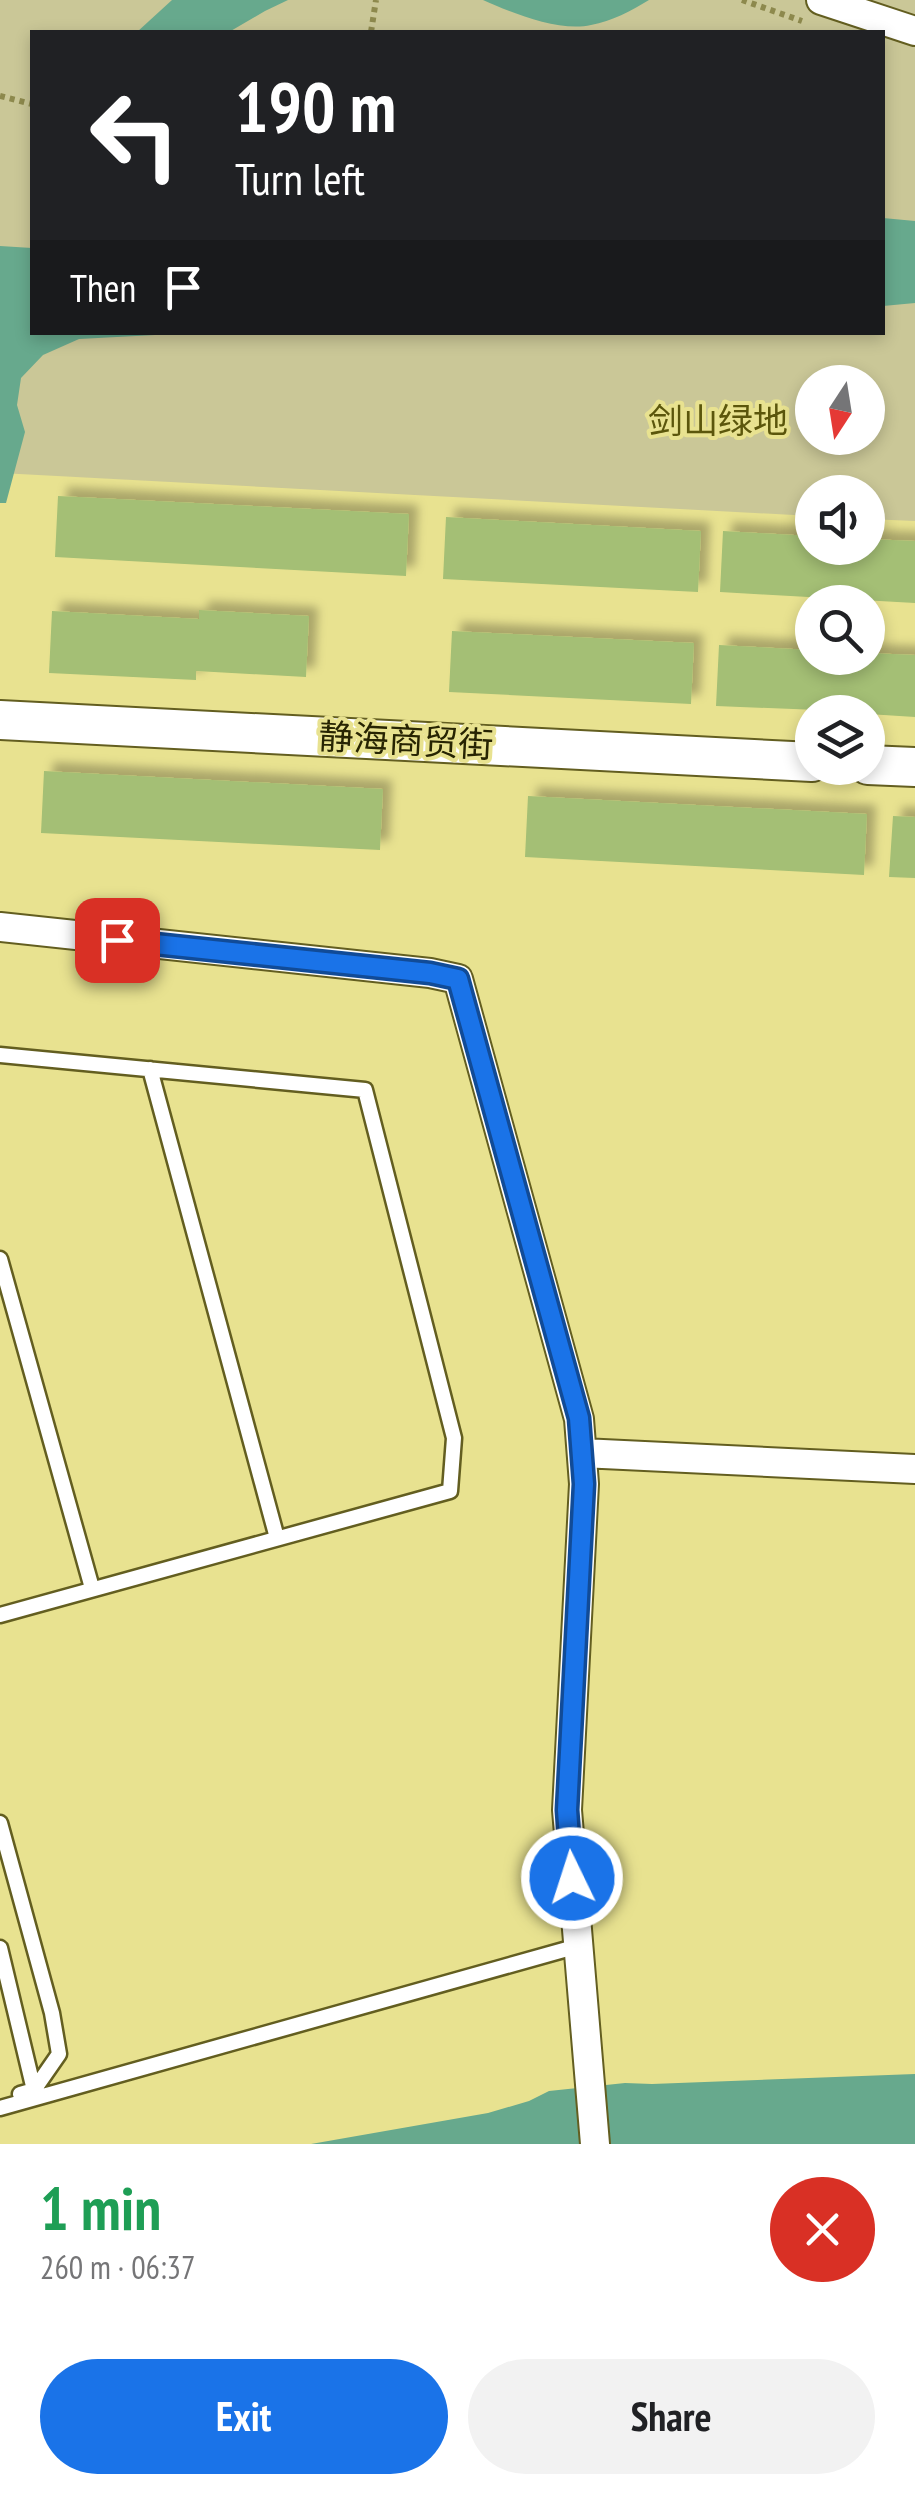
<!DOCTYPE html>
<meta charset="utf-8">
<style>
:root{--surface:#fff;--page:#f2f2f2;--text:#202124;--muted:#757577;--accent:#1a73e8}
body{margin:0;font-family:"PT Sans Narrow","Noto Sans SC",sans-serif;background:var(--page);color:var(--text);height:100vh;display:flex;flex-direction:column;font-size:38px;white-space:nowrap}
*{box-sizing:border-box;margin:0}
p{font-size:32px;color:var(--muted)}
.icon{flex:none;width:55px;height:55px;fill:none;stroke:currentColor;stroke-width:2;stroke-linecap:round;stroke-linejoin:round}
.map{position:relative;height:2144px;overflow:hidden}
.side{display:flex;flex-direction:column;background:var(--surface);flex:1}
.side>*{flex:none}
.banner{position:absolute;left:30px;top:30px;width:855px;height:305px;border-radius:0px;box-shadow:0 5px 15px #0003;background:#202124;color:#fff;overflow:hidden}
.needle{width:65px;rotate:192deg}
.fabs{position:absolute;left:795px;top:365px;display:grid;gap:20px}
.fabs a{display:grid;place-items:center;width:90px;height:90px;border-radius:50%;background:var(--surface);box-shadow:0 5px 15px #0003;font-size:50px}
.pin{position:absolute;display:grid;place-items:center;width:85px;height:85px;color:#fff;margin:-42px;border-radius:20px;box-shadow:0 5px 15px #0006}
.me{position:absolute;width:110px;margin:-55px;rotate:356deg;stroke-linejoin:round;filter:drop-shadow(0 0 8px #0008)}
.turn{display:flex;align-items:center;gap:35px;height:210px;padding:0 40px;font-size:45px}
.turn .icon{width:130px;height:130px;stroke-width:2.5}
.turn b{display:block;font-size:70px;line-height:85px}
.then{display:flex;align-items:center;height:95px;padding:0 40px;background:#0003;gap:20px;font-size:38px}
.round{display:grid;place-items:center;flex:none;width:105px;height:105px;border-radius:52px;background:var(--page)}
.summary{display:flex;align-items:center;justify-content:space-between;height:170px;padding:0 40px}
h1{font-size:60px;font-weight:600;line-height:75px;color:#1e9e55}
.button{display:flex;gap:20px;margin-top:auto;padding:20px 40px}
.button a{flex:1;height:115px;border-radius:60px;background:var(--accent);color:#fff;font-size:40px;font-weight:600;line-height:115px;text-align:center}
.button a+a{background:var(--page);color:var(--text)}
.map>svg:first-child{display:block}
.green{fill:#cac797;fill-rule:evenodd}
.water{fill:#67a98d}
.building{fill:#a4bf74;filter:url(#shadow)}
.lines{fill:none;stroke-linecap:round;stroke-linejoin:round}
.lane-casing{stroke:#635e20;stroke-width:19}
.street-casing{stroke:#635e20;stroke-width:32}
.secondary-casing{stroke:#635e20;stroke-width:42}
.path{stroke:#8d894d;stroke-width:6;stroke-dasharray:5 5;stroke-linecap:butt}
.lane{stroke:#fff;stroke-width:14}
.street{stroke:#fff;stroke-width:28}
.secondary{stroke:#fff;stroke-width:38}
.route-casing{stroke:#114b97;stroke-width:25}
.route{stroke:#1a73e8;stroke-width:18}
.labels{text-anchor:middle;stroke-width:8;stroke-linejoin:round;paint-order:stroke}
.park-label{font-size:35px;fill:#5b560c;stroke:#e8e290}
.street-label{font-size:35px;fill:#272402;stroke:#e8e290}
</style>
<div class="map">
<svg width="915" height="2144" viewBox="0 0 915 2144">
<defs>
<filter id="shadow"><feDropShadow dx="9" dy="-9" stdDeviation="5" flood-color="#0004"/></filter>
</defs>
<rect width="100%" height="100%" fill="#e8e290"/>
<path class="green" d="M0,0H915V521L868,519V492H812V516L0,473ZM32,32H882V332H32ZM812,382H868V438H812Z"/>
<path class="water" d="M172,0H288L265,11L229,32H137Z
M483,0H649C631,11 612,21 591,25C559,32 512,13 483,0Z
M883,218L915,221V303L883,306Z
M0,246L32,248V332L193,333L79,339L43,355L21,378L17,405L25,432L6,503H0Z
M915,2074V2144H311L488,2113L529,2101L549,2091L625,2083L652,2084Z"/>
<path class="building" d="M58,496L409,514L406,576L55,557Z
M446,517L701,531L698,592L443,579Z
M723,531L812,536V548H868V539L915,541V603L720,592Z
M199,610L309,616L306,677L196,671V680L49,673L52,611L199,619Z
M452,631L694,643L691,704L449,692Z
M719,645L812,650V658H868V653L915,655V717L868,714V712L716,706Z
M44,771L383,789L380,850L41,833Z
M528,796L867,814L864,875L525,857Z
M893,816L915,817V878L889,877Z"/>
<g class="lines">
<g class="lane-casing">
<path id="lane" d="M0,1055L365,1090L454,1438L450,1491L0,1615
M150,1069L277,1538
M0,1259L92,1588
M0,1823L52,2013L59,2054L34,2090L20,2094
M0,1948L34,2090
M0,2108L578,1946"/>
</g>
<g class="street-casing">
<path id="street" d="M821,0L915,31
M0,927L430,973L458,979L579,1419L584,1484L567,1810L595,2144
M582,1453L915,1469"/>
</g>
<g class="secondary-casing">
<path id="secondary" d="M0,720L812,762
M868,765L915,767"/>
</g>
<path class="path" d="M742,0L802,21
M371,32L376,0
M0,96L32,104"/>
<use href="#lane" class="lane"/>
<use href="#street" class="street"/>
<use href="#secondary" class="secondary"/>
</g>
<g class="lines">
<g class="route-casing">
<path id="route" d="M117,940L430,973L458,979L579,1418L584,1484L567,1810L572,1878"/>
</g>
<use href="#route" class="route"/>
</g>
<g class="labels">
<g class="park-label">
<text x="718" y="433">剑山绿地</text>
</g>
<g class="street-label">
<text transform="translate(406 741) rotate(3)" y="12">静海商贸街</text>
</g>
</g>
</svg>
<div class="fabs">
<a><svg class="needle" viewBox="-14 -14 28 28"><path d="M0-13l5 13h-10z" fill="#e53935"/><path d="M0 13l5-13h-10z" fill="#757577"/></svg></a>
<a><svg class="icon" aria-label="sound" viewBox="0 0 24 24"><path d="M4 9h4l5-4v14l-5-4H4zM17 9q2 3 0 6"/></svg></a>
<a><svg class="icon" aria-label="search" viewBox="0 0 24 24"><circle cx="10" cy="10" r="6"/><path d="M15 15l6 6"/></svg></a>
<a><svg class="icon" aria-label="layers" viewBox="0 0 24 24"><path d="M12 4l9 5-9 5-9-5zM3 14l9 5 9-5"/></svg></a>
</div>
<div class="pin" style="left:117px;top:940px;background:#d93025"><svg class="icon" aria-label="arrive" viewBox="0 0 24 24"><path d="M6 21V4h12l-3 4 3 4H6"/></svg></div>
<svg class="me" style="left:572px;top:1878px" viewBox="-20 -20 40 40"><circle r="17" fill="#1a73e8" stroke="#fff" stroke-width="3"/><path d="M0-11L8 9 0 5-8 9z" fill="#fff"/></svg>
<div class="banner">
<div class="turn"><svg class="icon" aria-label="left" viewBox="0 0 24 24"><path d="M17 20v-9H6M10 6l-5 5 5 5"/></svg><div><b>190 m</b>Turn left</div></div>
<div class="then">Then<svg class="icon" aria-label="arrive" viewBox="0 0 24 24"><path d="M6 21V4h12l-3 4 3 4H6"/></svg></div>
</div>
</div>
<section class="side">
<div class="summary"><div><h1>1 min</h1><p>260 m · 06:37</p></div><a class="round" style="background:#d93025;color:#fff"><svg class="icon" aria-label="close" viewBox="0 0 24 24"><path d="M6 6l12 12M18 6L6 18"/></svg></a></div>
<div class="button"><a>Exit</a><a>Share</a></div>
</section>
